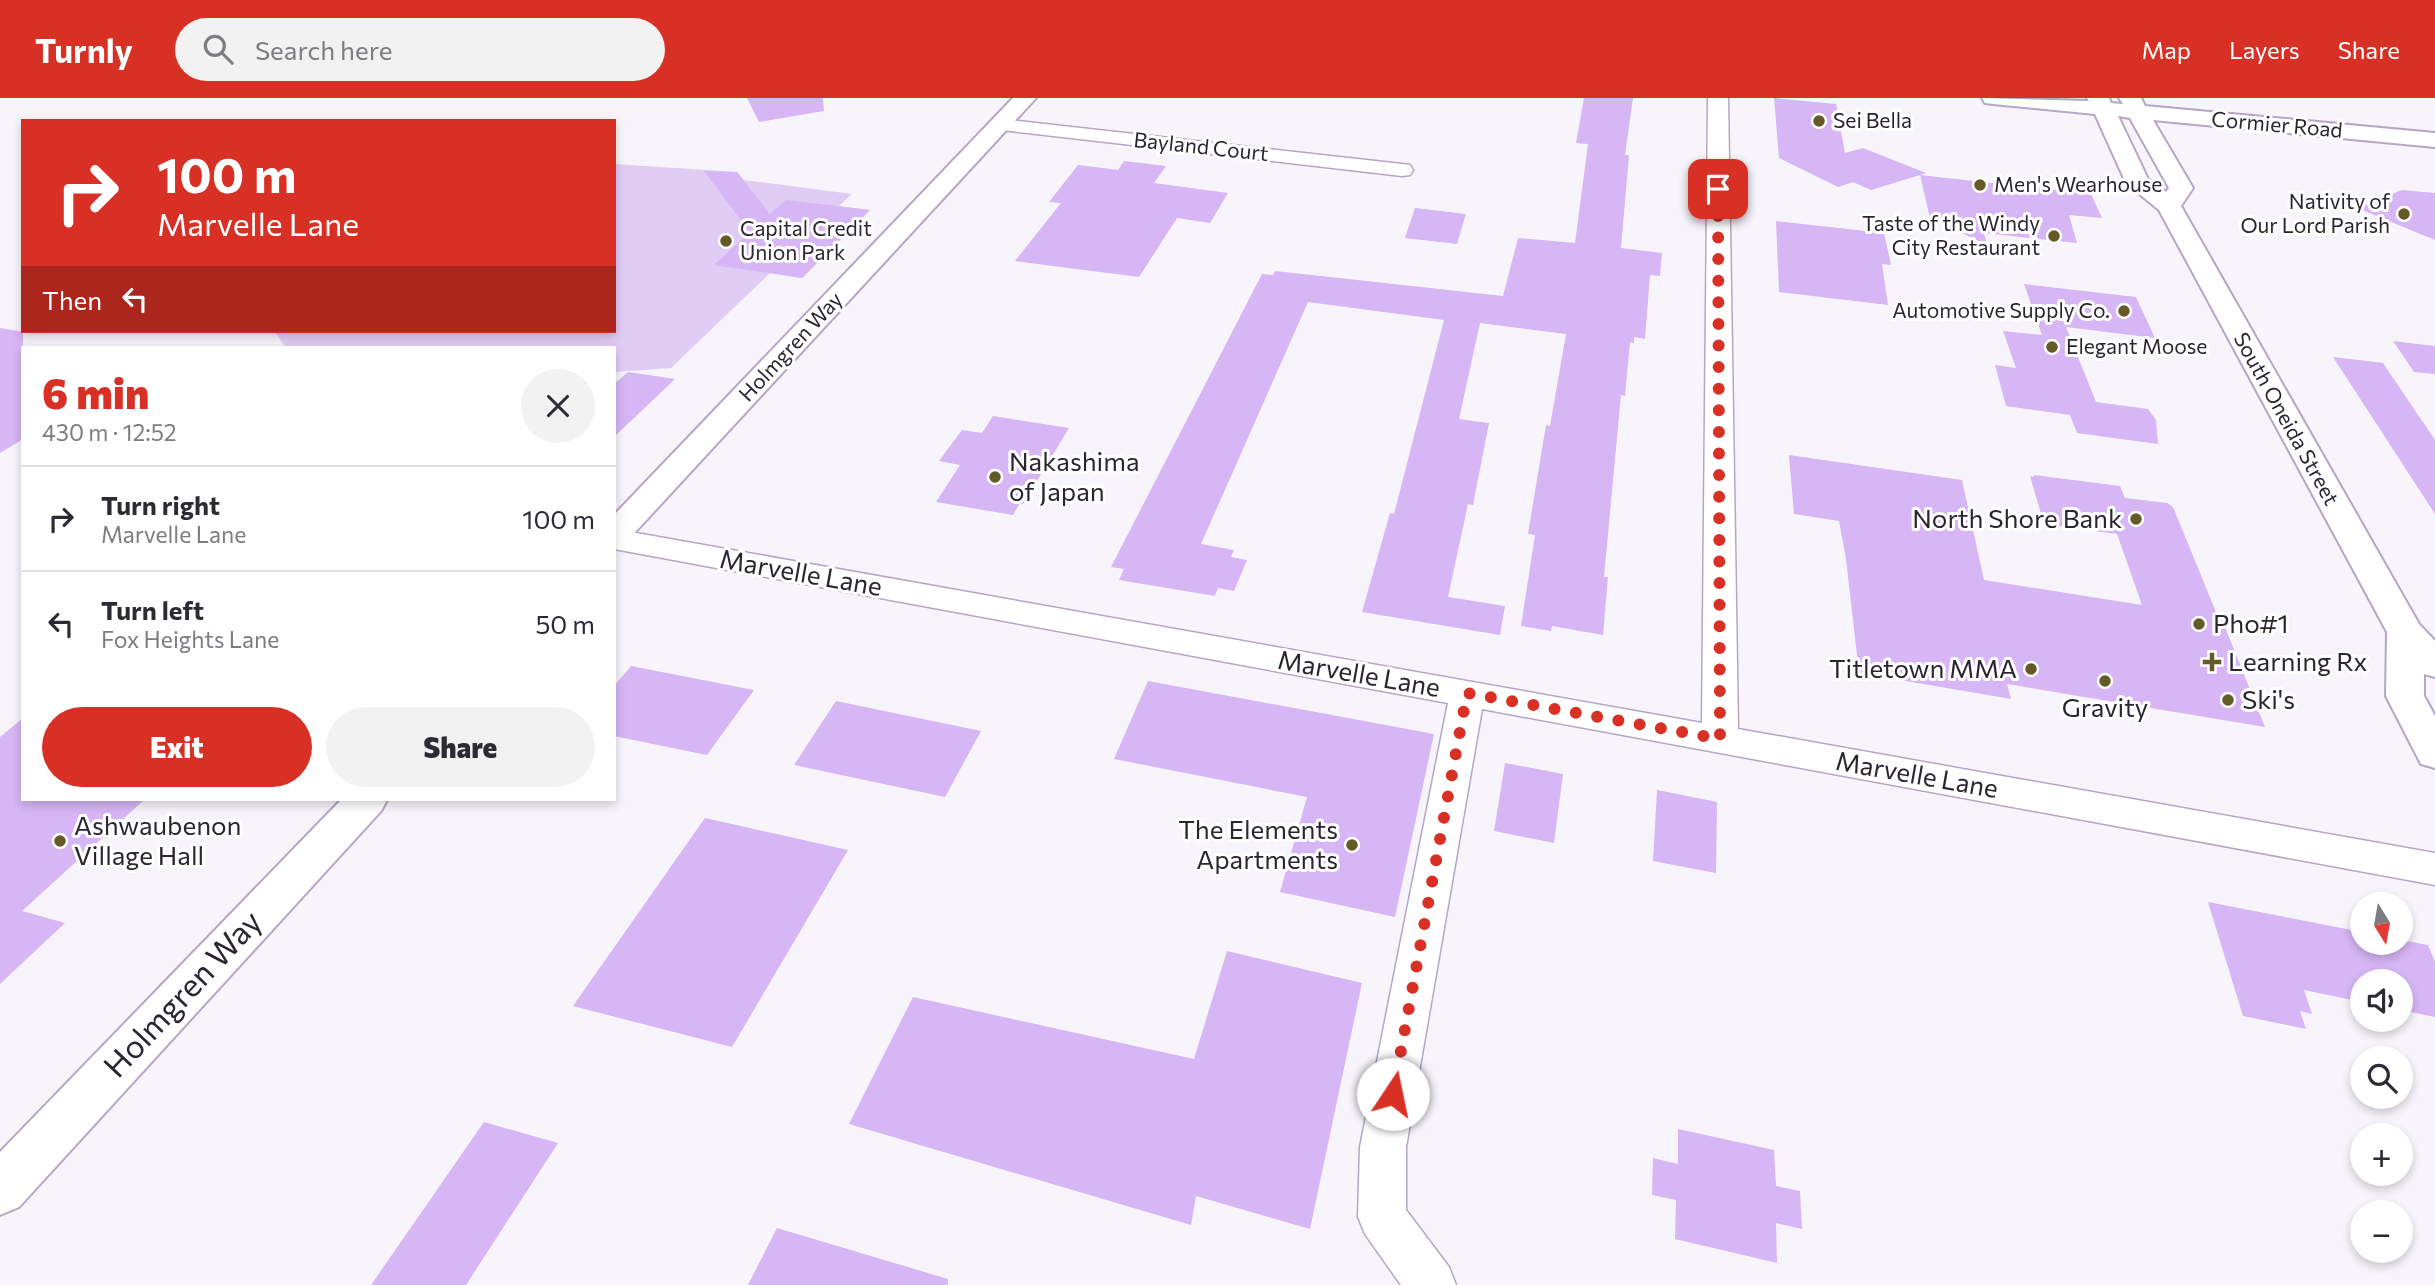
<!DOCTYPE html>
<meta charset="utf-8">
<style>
:root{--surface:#fff;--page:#f2f2f3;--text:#2b2b33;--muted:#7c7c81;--line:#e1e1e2;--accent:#d93025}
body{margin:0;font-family:Commissioner,sans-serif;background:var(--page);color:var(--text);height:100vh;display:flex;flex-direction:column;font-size:26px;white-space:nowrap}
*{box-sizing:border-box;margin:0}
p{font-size:23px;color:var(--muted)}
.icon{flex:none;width:38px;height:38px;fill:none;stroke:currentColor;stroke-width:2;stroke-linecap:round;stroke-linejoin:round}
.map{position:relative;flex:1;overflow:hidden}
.drawer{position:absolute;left:21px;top:248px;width:595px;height:455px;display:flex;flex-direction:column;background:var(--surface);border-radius:0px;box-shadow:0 4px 10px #0003}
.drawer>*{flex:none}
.hud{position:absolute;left:21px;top:21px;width:595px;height:214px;border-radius:0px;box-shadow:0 4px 10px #0003;background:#d93025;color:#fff;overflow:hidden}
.needle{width:46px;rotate:169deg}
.controls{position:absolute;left:2350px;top:794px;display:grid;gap:14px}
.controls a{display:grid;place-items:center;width:63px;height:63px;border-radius:50%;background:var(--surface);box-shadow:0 4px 10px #0003;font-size:35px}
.pin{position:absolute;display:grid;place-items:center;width:60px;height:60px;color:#fff;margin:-30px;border-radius:14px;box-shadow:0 4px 10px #0006}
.me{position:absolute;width:77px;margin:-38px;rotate:11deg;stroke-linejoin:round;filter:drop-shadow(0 0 5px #0008)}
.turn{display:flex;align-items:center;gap:24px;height:147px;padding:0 21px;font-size:32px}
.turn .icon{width:91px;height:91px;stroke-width:2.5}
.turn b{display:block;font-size:49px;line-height:60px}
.then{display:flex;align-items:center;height:66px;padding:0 21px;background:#0003;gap:14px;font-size:26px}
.round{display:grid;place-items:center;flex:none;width:74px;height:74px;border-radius:37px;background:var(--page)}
.overview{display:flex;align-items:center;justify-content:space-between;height:119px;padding:0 21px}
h1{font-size:42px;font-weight:800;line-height:52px;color:var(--accent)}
.cta{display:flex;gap:14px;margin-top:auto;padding:14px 21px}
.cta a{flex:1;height:80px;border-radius:42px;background:var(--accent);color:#fff;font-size:28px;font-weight:800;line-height:80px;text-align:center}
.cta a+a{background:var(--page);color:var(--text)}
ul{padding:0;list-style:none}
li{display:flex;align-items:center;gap:21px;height:105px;padding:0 21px;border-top:2px solid var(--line)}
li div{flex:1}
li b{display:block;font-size:26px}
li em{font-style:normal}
header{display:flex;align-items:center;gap:42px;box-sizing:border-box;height:98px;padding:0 35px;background:var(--accent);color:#fff}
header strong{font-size:33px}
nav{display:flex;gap:38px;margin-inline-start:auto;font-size:24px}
.search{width:490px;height:63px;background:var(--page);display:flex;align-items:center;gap:18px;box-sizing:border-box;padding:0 24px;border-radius:38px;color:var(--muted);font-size:26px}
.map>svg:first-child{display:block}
.green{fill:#e1ccf6}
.building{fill:#d6b6f4}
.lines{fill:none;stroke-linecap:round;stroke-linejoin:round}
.street-casing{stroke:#b6a6c6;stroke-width:3}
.secondary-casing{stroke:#b6a6c6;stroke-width:4}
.street{fill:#fff;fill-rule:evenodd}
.secondary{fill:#fff;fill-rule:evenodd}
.route{stroke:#d93025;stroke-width:12;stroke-dasharray:0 21.6}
.poi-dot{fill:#655a27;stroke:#fff;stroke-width:2.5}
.labels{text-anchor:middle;stroke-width:6;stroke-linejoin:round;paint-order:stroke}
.far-poi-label{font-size:21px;fill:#2b2531;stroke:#fff;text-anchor:start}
.far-street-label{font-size:21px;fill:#2b2531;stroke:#fff}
.poi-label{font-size:26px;fill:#2b2531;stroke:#fff;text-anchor:start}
.street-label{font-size:26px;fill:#2b2531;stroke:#fff}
.near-street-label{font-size:32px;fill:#2b2531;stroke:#fff}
</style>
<header>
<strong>Turnly</strong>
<div class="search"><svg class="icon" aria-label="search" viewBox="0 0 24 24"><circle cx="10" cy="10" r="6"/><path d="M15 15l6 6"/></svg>Search here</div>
<nav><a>Map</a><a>Layers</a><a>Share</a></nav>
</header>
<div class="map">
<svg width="2435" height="1187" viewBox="0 0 2435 1187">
<rect width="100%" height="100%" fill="#f8f4fb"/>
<path class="green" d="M614,66L737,74L744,82L852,96L839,108L870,112L802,180L770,175L671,270L614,274V250H286L275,234L614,233Z"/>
<path class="building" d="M747,0H823L824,13L759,24Z
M1584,0H1633L1625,57H1629L1621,150L1662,155L1660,178L1650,177L1645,241L1634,239V245L1630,244L1625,298L1621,297L1604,479H1608L1603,537L1552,528L1551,533L1521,528L1535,437L1528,436L1546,327L1550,328L1566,236L1480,225L1459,321L1489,325L1473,407L1468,406L1448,499L1505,508L1500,537L1362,514L1390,415L1394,416L1444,222L1308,204L1201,446L1234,452L1231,459L1247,462L1234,493L1218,490L1215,498L1119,482L1124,471L1111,469L1262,176L1273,177L1275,173L1503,198L1518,140L1575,145L1588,46L1576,45Z
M1774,0L1836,6L1845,55L1863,50L1926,75L1920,77L2091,96L2102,120L2069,117L2077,145L1984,135L1987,147L1930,120L1920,77L1871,92L1853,84L1838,89L1779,60Z
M1124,63L1166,68L1154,85L1228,95L1210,125L1177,120L1139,179L1015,163L1061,105L1049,104L1078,67L1118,72Z
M704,73L737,74L770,116L786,102L870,112L802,180L714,167L750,134Z
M2402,92L2435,95V142L2357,110Z
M1415,110L1466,116L1457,146L1405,140Z
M1776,123L1884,135L1891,167L1882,166L1888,207L1779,194Z
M2024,186L2136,199L2155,240L2066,229L2096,304L2148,311L2156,322L2158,346L2077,335L2070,317L2006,308L1995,267L2016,270L2003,233L2042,237Z
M0,230L23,234V341L0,355Z
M2393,243L2435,248V276L2414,274Z
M2333,259L2383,265L2435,342V416Z
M628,274L675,281L614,339V286Z
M993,318L1069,330L1023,406L1020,405L1013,417L936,404L960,367L939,363L962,332L982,335Z
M1789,357L1962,382L1984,482L2142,507L2117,436L2044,426L2030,378L2034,379V377L2120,388L2125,400L2167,405L2173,409L2218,519H2221L2265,629L2007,586L2011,601L1859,575L1846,461L1839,423L1794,416Z
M631,568L754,592L707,657L614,638V588Z
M1148,583L1434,636L1395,819L1280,794L1307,699L1114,661Z
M836,603L981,633L945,699L794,667Z
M23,620V702H144L22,813L65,825L0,886V639Z
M1505,665L1563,676L1554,745L1494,733Z
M1657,692L1717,704L1716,775L1653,763Z
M705,720L848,752L732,949L573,908Z
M2208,804L2362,834V845H2401V842L2428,847L2435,864V919L2401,912V884H2362V904L2304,892L2312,916L2300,913L2306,931L2243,918Z
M1227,853L1362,885L1310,1131L1196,1098L1191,1127L849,1026L913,899L1194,961Z
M484,1024L558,1045L466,1187H371Z
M1678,1031L1774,1052L1776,1088L1800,1093L1802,1131L1776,1125L1777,1165L1675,1141L1676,1102L1652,1097L1653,1060L1678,1066Z
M777,1130L948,1181V1187H748Z"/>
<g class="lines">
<g class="street-casing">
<path id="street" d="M1708,0H1728L1738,631L2435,755V787L1482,611L1406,1049V1112L1449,1169L1456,1187H1401L1365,1136L1358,1119L1360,1049L1448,605L614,451V431L1702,625Z
M1000,21L1402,66L1410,67L1413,72L1410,77L1402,78L993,31L990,27L993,23Z"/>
</g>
<g class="secondary-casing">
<path id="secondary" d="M1013,0H1036L626,444L614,448V417Z
M1982,0L2089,3L2087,0H2109L2111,5L2123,6L2119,0H2141L2145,8L2435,35V49L2153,22L2193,90L2181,108L2419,526L2435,543V579L2424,576V598L2435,618V670L2421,666L2386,598L2387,534L2159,112L2126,85L2095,16L1993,6L1985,5ZM2118,18L2130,20L2169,90L2166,94L2148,81Z
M341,702H387L381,713L19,1109L0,1117V1054Z"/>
</g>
<use href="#street" class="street"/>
<use href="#secondary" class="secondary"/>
</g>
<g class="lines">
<path class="route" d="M1393,996L1467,595L1720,641L1718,91"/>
</g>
<g class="poi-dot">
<circle cx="1819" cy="23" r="7"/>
<circle cx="1980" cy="87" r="7"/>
<circle cx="2404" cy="116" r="7"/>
<circle cx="2054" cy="138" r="7"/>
<circle cx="726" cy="143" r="7"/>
<circle cx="2124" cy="213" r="7"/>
<circle cx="2052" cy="249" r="7"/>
<circle cx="995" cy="379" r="7"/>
<circle cx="2136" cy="421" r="7"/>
<circle cx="2199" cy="526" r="7"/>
<path d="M2208.5 553.5h7v7h7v7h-7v7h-7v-7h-7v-7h7z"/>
<circle cx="2031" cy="571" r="7"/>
<circle cx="2105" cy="583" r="7"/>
<circle cx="2228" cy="602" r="7"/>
<circle cx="60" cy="743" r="7"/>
<circle cx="1352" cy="747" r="7"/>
</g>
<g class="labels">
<g class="far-poi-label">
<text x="1833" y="30">Sei Bella</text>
<text x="1994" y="94">Men's Wearhouse</text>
<text x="2390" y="111" text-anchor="end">Nativity of<tspan x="2390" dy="24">Our Lord Parish</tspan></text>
<text x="2040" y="133" text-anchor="end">Taste of the Windy<tspan x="2040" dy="24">City Restaurant</tspan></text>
<text x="740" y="138">Capital Credit<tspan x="740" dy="24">Union Park</tspan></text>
<text x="2110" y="220" text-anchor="end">Automotive Supply Co.</text>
<text x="2066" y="256">Elegant Moose</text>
</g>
<g class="far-street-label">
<text transform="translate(2277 27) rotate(5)" y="7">Cormier Road</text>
<text transform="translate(1201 49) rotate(6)" y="7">Bayland Court</text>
<text transform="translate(791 249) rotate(-47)" y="7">Holmgren Way</text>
<text transform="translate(2286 321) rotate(61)" y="7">South Oneida Street</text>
</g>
<g class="poi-label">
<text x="1009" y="373">Nakashima<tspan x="1009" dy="30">of Japan</tspan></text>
<text x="2122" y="430" text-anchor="end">North Shore Bank</text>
<text x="2213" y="535">Pho#1</text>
<text x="2228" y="573">Learning Rx</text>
<text x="2017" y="580" text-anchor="end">Titletown MMA</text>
<text x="2242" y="611">Ski's</text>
<text x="2105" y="619" text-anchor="middle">Gravity</text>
<text x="74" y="737">Ashwaubenon<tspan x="74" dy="30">Village Hall</tspan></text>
<text x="1338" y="741" text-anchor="end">The Elements<tspan x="1338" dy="30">Apartments</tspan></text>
</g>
<g class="street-label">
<text transform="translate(801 475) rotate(10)" y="9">Marvelle Lane</text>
<text transform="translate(1359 576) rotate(10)" y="9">Marvelle Lane</text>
<text transform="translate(1917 677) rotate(10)" y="9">Marvelle Lane</text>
</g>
<g class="near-street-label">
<text transform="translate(183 896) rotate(-47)" y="11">Holmgren Way</text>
</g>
</g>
</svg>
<div class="controls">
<a><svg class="needle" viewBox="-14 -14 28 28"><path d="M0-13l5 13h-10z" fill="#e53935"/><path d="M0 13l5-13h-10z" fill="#7c7c81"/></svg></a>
<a><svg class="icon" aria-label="sound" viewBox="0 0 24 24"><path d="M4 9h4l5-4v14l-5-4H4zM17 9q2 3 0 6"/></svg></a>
<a><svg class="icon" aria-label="search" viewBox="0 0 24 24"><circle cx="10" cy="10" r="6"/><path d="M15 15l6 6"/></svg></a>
<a>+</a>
<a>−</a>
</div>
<div class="pin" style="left:1718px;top:91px;background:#d93025"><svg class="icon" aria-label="arrive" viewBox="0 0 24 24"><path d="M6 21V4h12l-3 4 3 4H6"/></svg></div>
<svg class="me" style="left:1393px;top:996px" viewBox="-20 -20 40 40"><circle r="19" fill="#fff"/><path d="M0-13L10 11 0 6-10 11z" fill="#d93025"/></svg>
<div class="hud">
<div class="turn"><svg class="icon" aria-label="right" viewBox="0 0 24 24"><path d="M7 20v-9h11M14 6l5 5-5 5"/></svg><div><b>100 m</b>Marvelle Lane</div></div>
<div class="then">Then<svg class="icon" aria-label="left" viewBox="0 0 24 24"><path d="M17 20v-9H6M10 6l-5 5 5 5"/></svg></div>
</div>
<section class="drawer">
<div class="overview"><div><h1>6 min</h1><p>430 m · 12:52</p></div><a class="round"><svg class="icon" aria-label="close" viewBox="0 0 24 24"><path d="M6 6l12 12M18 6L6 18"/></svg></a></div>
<ul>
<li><svg class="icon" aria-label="right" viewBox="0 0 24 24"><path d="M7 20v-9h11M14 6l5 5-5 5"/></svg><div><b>Turn right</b><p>Marvelle Lane</p></div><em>100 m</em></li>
<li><svg class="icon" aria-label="left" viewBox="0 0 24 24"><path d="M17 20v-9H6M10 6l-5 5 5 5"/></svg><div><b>Turn left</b><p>Fox Heights Lane</p></div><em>50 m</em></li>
</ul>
<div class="cta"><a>Exit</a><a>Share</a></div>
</section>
</div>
